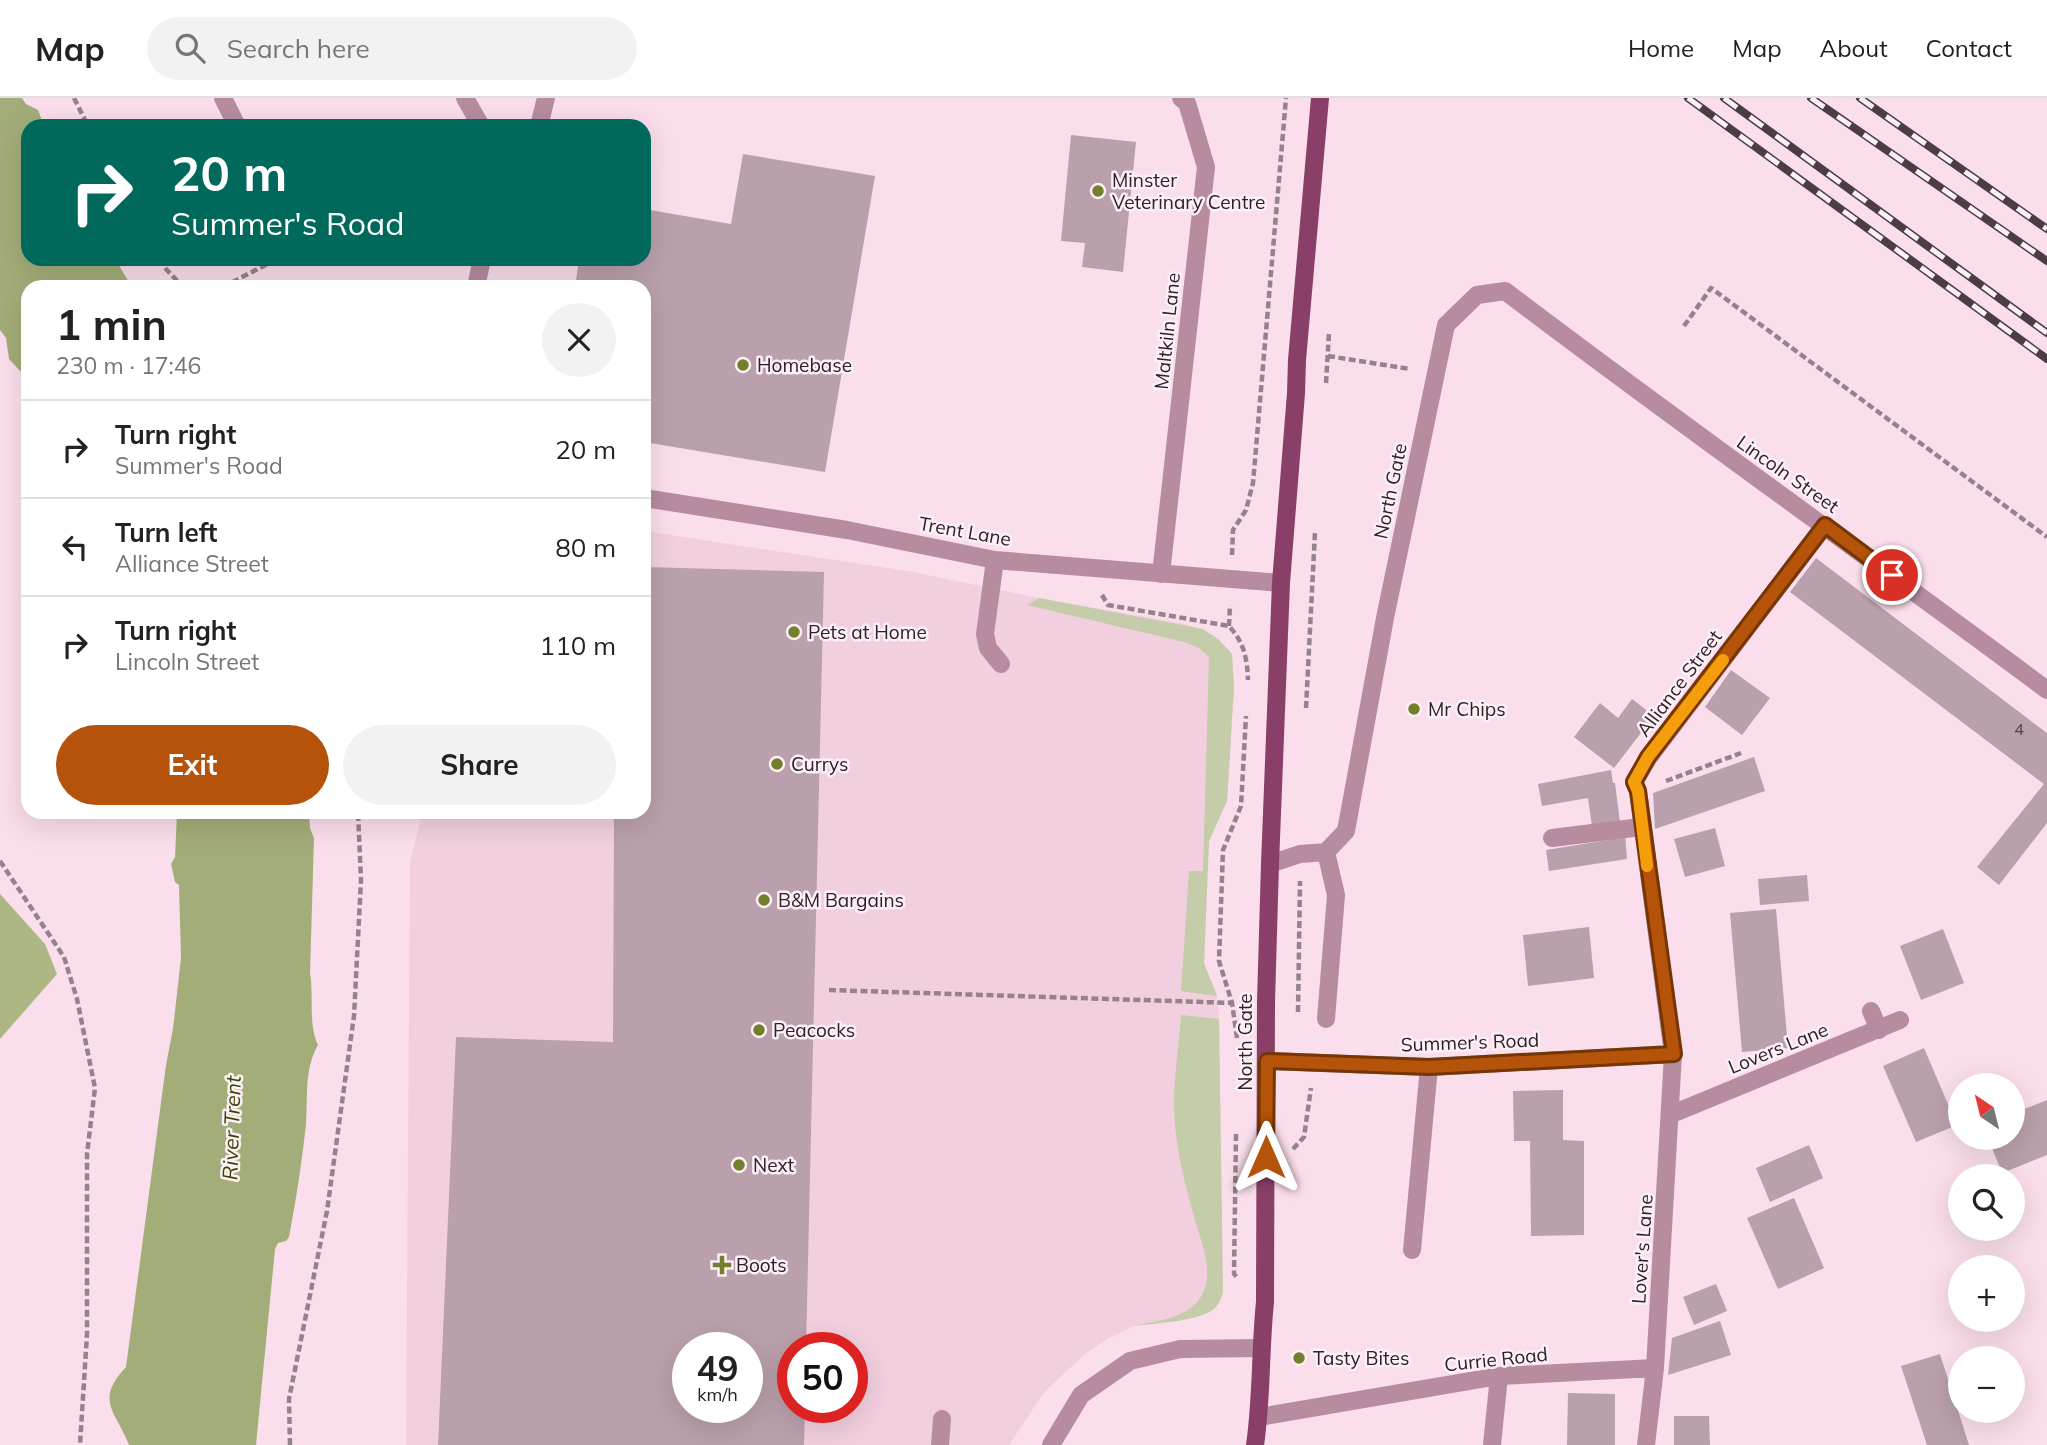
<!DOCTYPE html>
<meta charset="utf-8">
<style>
:root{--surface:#fff;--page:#f2f2f2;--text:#222;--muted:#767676;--line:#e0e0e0;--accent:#b45309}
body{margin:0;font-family:Mulish,sans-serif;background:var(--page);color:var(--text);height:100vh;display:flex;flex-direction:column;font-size:26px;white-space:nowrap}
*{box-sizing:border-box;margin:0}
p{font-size:23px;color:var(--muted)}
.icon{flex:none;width:38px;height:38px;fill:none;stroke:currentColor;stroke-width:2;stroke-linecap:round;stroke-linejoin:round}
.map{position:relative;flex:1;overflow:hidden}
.drawer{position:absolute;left:21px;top:182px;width:630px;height:539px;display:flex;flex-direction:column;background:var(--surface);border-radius:21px;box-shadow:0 7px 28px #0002}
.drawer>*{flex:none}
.banner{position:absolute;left:21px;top:21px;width:630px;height:147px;border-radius:21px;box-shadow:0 7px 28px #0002;background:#00695c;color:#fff;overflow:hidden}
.needle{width:46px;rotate:325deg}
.controls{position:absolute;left:1948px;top:975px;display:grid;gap:14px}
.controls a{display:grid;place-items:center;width:77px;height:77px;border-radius:50%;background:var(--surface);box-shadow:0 7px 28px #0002;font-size:35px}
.speed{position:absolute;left:672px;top:1234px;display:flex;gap:14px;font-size:35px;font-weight:700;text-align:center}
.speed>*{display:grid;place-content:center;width:91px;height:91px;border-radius:50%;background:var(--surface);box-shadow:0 7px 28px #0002;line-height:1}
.speed small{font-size:18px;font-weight:400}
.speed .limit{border:10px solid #d22;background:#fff;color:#111}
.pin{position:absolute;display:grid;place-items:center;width:60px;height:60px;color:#fff;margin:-30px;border:4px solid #fff;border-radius:50%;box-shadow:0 2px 7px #0007}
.me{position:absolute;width:77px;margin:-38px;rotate:0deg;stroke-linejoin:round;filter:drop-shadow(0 0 5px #0008)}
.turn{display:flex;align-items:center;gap:24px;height:147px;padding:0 35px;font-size:32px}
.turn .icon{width:91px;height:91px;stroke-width:2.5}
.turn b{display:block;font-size:49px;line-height:60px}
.round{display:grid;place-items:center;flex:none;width:74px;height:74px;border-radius:37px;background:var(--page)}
.head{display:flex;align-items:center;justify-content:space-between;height:119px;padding:0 35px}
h1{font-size:42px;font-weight:700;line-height:52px}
.button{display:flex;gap:14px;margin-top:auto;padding:14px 35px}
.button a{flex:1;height:80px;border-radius:42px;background:var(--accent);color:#fff;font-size:28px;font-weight:700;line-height:80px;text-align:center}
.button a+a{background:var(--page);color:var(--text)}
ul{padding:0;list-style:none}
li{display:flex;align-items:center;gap:21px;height:98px;padding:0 35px;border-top:2px solid var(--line)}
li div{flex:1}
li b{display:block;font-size:26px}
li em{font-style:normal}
header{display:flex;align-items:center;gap:42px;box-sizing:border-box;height:98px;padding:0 35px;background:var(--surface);border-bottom:2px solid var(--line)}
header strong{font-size:33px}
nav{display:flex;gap:38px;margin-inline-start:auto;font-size:24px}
.search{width:490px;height:63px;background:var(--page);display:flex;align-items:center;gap:18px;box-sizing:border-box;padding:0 24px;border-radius:38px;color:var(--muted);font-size:26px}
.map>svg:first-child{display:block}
.built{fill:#f2cfdf;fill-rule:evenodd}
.green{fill:#c5cca9}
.forest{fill:#adb783}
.water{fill:#a3ad79}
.building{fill:#baa0ac;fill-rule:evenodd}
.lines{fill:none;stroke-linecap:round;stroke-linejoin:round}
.path{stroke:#96828b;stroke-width:4.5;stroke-dasharray:7 3.5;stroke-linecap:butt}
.minor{stroke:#b78ca1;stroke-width:18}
.major{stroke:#893f67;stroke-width:18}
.rail-casing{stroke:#4b3d43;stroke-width:8}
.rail{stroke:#fcf0f6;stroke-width:5;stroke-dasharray:16;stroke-linecap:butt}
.route-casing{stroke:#753606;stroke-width:18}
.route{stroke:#b45309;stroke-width:12}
.slow{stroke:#f59e0b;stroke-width:12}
.poi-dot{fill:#737f2c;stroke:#fcf0f6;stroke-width:2.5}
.labels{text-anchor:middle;stroke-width:5;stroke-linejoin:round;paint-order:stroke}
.number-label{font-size:16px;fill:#504148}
.poi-label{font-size:19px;fill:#2c2126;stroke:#fcf0f6;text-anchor:start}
.street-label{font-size:19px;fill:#2c2126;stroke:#fcf0f6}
.water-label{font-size:21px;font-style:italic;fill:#3b4303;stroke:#fcf0f6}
</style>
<header>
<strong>Map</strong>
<div class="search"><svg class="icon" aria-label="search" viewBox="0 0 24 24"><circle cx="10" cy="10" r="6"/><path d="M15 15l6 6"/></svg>Search here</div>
<nav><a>Home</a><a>Map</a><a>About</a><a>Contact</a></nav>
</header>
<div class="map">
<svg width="2047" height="1347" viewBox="0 0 2047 1347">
<rect width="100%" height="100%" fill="#fadeeb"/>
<path class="built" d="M644,433L908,473L1039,500L1185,526L1203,532L1218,541L1232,556L1234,589L1227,703L1209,743L1204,865L1217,898L1219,921L1223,1194L1220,1204L1213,1212L1171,1223L1134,1228L1107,1241L1084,1257L1045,1293L1009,1347H406L410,763L423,714H644ZM688,1250H747V1309H688ZM793,1250H852V1309H793Z"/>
<path class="green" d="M1039,500L1203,531L1218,541L1232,556L1234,589L1227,703L1209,743L1204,865L1217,898L1181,893L1189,773H1203L1209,559L1199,550L1184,544L1027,507Z
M1181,917L1219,921L1223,1194C1221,1201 1218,1209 1211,1213C1192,1224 1156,1225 1134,1228C1160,1222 1195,1220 1205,1190C1212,1169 1201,1143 1195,1122C1185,1086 1174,1046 1174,1007C1174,978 1179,947 1181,917Z"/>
<path class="forest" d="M0,796L45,846L57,876L0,941Z"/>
<path class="water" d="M0,0H22L26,6L38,12L44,28H28V161H115L132,189H28V294L21,274L9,261L6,240L0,232Z
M177,714H309L310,730L314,740L310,875C314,898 308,926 318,947C304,971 308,999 306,1026C302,1064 296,1102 289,1139L286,1143L278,1145L275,1151L256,1347H129C116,1313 94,1303 126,1269L166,967L173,931L181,860L179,787L175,784L171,766L175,759Z"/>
<path class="building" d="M1071,37L1136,44L1123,174L1082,169L1085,145L1061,143Z
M743,56L875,78L825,374L644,344V189H575L579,161H644V111L731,126Z
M1816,460L2047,635V725L1999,787L1977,769L2044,686L1790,494Z
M644,469L824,474L806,1250H793V1309H805L804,1347H438L456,939L613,944L614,714H644ZM688,1250H747V1309H688Z
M1731,572L1770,600L1742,637L1705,609Z
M1632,601L1654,618L1614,670L1574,639L1600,605L1618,620Z
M1754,659L1765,693L1655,731L1653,695Z
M1611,672L1613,685H1615L1620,724L1624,723L1627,761L1549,773L1546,752L1608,742V727L1592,729L1588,700L1542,708L1538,686Z
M1715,730L1725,768L1685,779L1674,741Z
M1807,777L1809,803L1760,807L1758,781Z
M1776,811L1788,950L1742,954L1730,815Z
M1589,829L1594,880L1528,888L1523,837Z
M1943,831L1964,885L1921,902L1900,848Z
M1924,950L1957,1027L1916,1044L1883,968Z
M1563,992V1042L1584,1043V1137L1531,1138L1530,1043H1514L1513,993Z
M2047,1002V1057L2002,1075L1988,1040H2012V1016Z
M1809,1047L1823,1080L1770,1104L1756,1070Z
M1794,1100L1824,1170L1778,1191L1747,1120Z
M1716,1186L1727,1213L1694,1227L1683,1199Z
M1720,1223L1731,1257L1668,1277L1672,1240Z
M1940,1256L1969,1347H1927L1901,1268Z
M1568,1295L1615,1296V1347H1567Z
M1674,1318H1709L1710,1347H1674Z"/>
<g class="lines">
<path class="path" d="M74,0L88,28
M160,161L166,171L183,189
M223,189L277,161
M1684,228L1711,190L2047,439
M1328,258L1410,271
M1326,285L1329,235
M1232,457L1233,432L1246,412L1253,385L1286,0
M1102,497L1108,507L1229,528C1244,545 1247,559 1248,582
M1229,528L1230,507
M1306,610L1315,434
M1666,683L1741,655
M0,763L64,859L77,901L95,990L87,1056V1236L80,1347
M829,892L1234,905
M1298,914L1300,783
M1237,940L1232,905L1219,863L1223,752L1241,708L1246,618
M1236,1036L1234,1176L1238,1180
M1293,1051L1304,1039L1311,990
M290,1347L289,1301L327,1113L354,918L361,782L358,714"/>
<path class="minor" d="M223,0L237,28
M465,0L481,28
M539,28L546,0
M476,189L482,161
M644,400L847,432L995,462L1281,485
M995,462L985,536L988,550L1001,566
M1161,476L1206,69L1187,5L1181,0
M1552,740L1641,729
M1270,766L1300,756L1326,754L1346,733L1385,520L1446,227L1477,197L1505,193C1684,329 1867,458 2047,592
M1871,913L1879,932
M1326,921L1336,797L1326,754
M1267,963L1429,969L1673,956
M1672,1016L1900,922
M1412,1152L1429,969
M1259,1319L1499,1278L1655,1270
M940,1347L942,1321
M1051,1347L1081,1297L1130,1263L1180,1251L1260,1250
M1492,1347L1499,1278
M1646,1347L1655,1270L1673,956L1638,693L1634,684L1649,659L1825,427"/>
<path class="major" d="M1255,1347C1262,1300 1260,1252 1265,1204L1266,904L1270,766L1281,485L1296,295L1297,262L1320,0"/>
<g class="rail-casing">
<path id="rail" d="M1688,0L2047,261
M1724,0L2047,235
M1811,0L2047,163
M1860,0L2047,131"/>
</g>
<use href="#rail" class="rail"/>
</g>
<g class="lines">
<g class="route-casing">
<path id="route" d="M1266,1059L1267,963L1429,969L1674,956L1638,693L1634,684L1648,659L1825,427L1892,477"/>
</g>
<use href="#route" class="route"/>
<path class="slow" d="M1647,768L1638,693L1634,684L1648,659L1723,562"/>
</g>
<g class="poi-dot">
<circle cx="1098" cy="93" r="7"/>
<circle cx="743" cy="267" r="7"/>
<circle cx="794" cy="534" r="7"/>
<circle cx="1414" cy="611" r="7"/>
<circle cx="777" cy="666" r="7"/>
<circle cx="764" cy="802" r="7"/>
<circle cx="759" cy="932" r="7"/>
<circle cx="739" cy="1067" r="7"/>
<path d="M718.5 1156.5h7v7h7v7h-7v7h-7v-7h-7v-7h7z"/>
<circle cx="1299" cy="1260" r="7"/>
</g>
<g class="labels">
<g class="number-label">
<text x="2019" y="637">4</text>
</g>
<g class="poi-label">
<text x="1112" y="89">Minster<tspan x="1112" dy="22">Veterinary Centre</tspan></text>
<text x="757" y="274">Homebase</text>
<text x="808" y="541">Pets at Home</text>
<text x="1428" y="618">Mr Chips</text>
<text x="791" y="673">Currys</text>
<text x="778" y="809">B&amp;M Bargains</text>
<text x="773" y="939">Peacocks</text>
<text x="753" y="1074">Next</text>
<text x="736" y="1174">Boots</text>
<text x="1313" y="1267">Tasty Bites</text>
</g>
<g class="street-label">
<text transform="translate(1167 233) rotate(-84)" y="7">Maltkiln Lane</text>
<text transform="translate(1788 376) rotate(35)" y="7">Lincoln Street</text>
<text transform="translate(1390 393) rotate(-78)" y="7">North Gate</text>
<text transform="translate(965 433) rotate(10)" y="7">Trent Lane</text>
<text transform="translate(1679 585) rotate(-53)" y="7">Alliance Street</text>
<text transform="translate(1245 944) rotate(-90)" y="7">North Gate</text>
<text transform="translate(1470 944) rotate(-2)" y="7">Summer's Road</text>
<text transform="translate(1778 950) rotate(-22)" y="7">Lovers Lane</text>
<text transform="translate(1642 1151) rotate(-86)" y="7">Lover's Lane</text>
<text transform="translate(1496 1261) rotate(-6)" y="7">Currie Road</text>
</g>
<g class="water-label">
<text transform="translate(232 1030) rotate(-88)" y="7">River Trent</text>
</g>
</g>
</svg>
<div class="controls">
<a><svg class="needle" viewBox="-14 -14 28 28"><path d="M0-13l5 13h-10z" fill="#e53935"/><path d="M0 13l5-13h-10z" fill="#767676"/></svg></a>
<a><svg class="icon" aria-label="search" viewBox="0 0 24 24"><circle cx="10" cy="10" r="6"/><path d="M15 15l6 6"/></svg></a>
<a>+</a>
<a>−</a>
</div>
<div class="speed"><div>49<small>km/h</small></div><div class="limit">50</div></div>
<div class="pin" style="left:1892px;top:477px;background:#d93025"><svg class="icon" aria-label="arrive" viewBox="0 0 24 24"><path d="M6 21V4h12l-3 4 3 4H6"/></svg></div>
<svg class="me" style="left:1266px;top:1059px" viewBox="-20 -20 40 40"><path d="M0-17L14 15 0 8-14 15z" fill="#b45309" stroke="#fff" stroke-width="4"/></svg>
<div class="banner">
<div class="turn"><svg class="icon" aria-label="right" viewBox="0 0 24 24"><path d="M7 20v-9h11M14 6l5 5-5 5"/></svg><div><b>20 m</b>Summer's Road</div></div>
</div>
<section class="drawer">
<div class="head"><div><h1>1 min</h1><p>230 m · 17:46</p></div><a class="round"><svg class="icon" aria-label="close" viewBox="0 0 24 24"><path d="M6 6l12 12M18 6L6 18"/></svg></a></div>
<ul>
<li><svg class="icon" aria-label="right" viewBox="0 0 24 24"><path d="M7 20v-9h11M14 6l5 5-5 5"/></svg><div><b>Turn right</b><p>Summer's Road</p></div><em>20 m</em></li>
<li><svg class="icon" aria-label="left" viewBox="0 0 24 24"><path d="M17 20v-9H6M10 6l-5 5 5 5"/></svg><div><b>Turn left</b><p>Alliance Street</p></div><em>80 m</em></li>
<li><svg class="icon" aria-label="right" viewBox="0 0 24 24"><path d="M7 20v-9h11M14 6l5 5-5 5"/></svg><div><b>Turn right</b><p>Lincoln Street</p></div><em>110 m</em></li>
</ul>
<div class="button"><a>Exit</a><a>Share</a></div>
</section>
</div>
